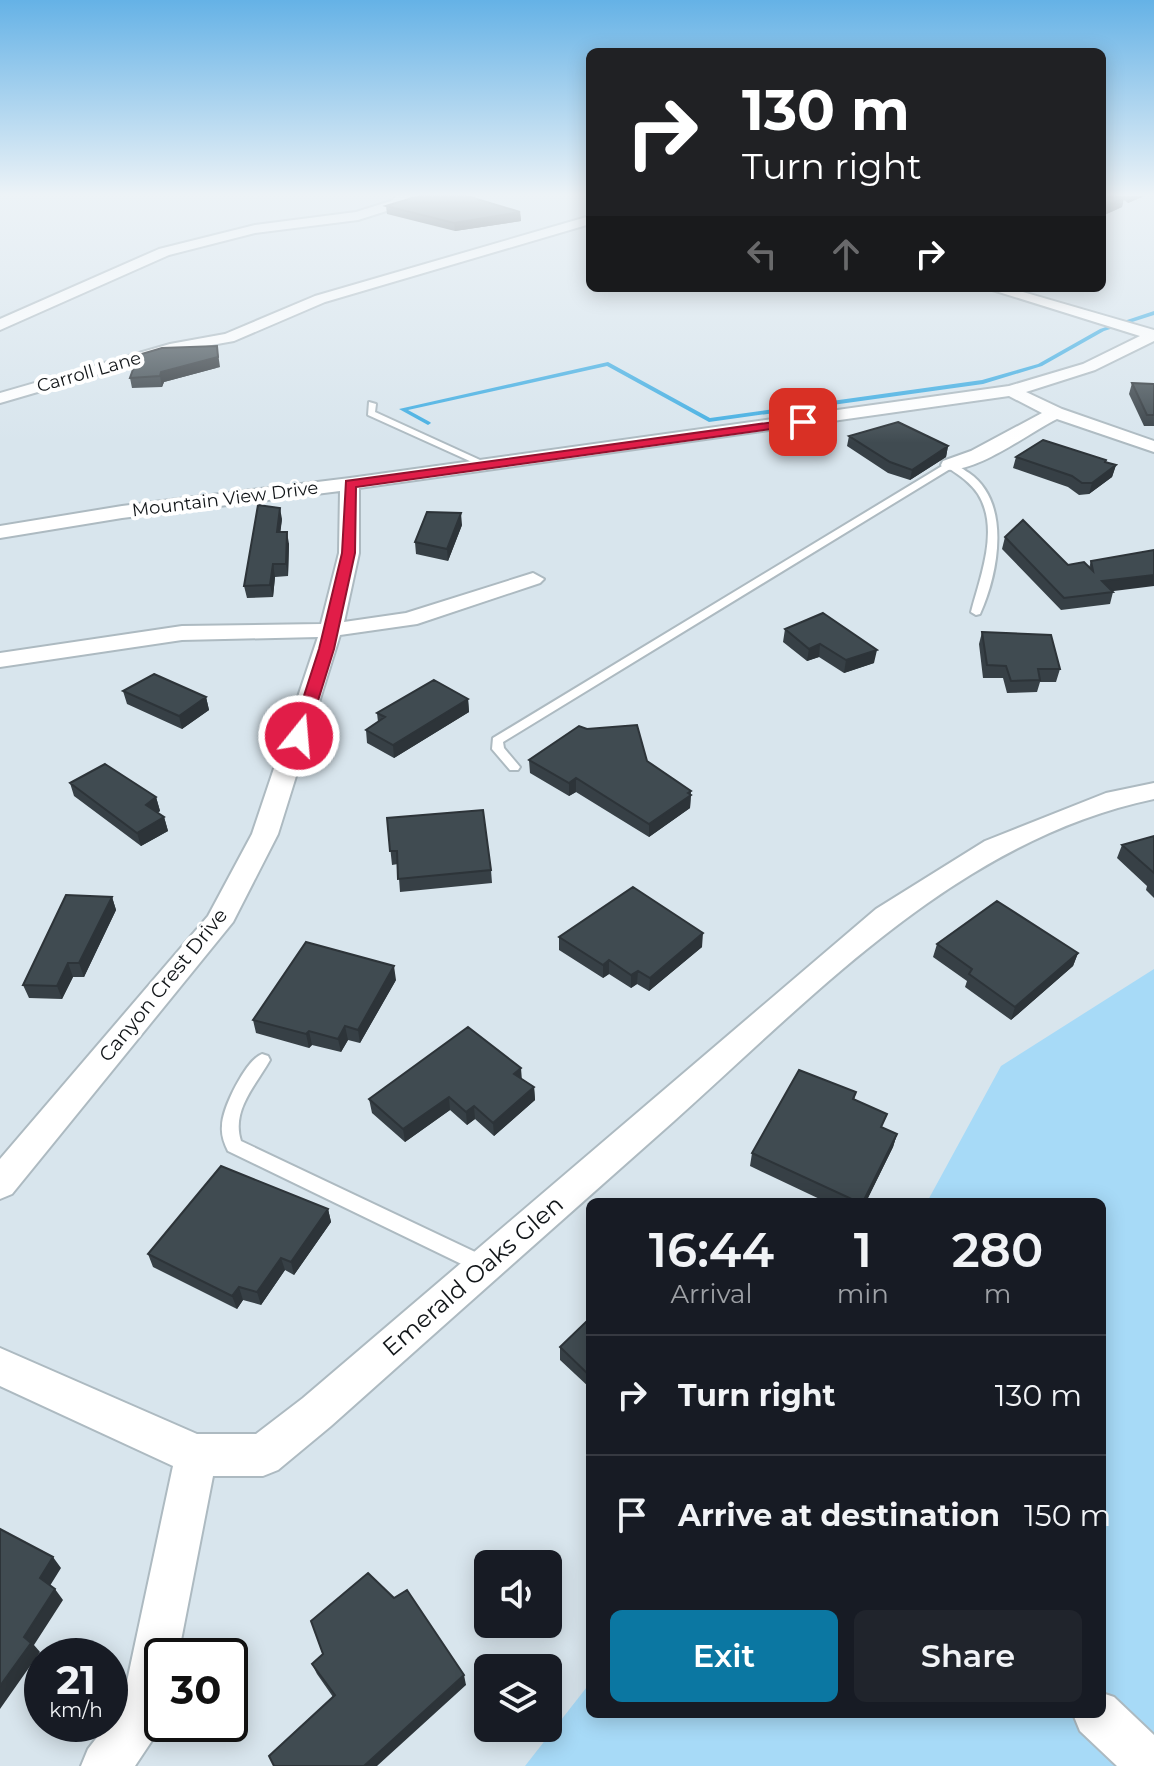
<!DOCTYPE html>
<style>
:root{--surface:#171b24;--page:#20242c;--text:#f1f3f6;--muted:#9ea1a6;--line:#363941;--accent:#0b77a2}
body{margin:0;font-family:Montserrat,sans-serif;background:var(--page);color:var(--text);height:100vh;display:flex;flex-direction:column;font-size:30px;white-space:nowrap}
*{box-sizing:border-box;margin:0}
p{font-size:26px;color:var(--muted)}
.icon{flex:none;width:44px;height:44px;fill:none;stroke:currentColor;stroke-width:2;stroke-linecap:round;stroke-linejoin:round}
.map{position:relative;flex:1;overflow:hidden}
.drawer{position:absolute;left:586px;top:1198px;width:520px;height:520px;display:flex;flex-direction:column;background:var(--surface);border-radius:12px;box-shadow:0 4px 20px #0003}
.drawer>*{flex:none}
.hud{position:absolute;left:586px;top:48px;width:520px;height:244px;border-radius:12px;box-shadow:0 4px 20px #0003;background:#202124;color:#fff;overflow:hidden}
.controls{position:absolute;left:474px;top:1550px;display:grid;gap:16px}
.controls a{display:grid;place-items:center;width:88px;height:88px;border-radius:12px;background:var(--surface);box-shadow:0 4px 20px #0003;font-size:40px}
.speed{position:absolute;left:24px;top:1638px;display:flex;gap:16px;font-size:40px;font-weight:700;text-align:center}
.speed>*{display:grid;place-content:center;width:104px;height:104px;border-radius:50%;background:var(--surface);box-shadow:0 4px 20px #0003;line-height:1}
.speed small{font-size:20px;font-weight:400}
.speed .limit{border:4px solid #111;border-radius:12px;background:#fff;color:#111}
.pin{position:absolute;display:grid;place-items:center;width:68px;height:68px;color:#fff;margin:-34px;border-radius:16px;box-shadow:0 4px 12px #0006}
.me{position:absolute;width:88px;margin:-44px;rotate:17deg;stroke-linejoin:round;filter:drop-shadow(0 0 6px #0008)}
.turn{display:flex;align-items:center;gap:28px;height:168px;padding:0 24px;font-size:36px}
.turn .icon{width:104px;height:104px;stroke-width:2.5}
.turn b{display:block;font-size:56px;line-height:68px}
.lanes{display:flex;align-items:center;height:76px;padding:0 24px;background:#0003;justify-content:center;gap:40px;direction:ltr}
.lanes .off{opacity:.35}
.eta{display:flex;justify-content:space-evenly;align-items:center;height:136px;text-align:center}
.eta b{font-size:48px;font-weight:600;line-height:56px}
.primary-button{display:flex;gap:16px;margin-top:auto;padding:16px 24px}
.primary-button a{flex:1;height:92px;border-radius:12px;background:var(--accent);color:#fff;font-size:32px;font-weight:600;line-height:92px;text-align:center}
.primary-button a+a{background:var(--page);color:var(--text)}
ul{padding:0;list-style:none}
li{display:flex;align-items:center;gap:24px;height:120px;padding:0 24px;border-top:2px solid var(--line)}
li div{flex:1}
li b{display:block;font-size:30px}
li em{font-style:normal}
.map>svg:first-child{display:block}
.green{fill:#a7daf7}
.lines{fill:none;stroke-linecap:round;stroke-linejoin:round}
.stream{fill:#42aee2;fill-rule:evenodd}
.service-casing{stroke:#adbac1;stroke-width:4}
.minor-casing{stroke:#adbac1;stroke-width:4}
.service{fill:#fff;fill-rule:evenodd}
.minor{fill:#fff;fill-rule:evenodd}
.wall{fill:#374046}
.shaded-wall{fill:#2d3439}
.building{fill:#404b51;stroke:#2d3439;stroke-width:2}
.route{fill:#e11d48;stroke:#92132f;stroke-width:2}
.labels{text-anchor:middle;stroke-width:8;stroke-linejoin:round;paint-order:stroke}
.far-street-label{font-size:18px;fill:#111518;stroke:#fff}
.street-label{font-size:20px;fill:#111518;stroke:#fff}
.near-street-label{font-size:24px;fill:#111518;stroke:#fff}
</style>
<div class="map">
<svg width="1154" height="1766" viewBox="0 0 1154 1766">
<rect width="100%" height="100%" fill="#d8e5ed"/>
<path class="green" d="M1154,969V1766H525L590,1683V1714H1102V1202H927L1001,1066Z"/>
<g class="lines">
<path class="stream" d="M1154,311V315L1104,331L1042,366L983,384L709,422L607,366L408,410L430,422L431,423L428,425L399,409L608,362L710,418L982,380L1038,364L1100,329Z"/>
<g class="service-casing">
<path id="service" d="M369,402L376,404L375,412L491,465L483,467L368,415Z
M947,463C956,463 961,468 969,473C1012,503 998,574 980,614L976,615L971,612C980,577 1000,529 978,494C971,483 960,476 950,469L503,742L504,748L520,767L518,770H510L492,749L493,738Z
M262,1054L268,1056L270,1060C256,1085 231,1110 241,1141L492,1260L494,1266L492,1272L485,1274L478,1272L228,1151C224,1143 221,1135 222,1126C222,1108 246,1060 262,1054Z"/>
</g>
<g class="minor-casing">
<path id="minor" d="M397,196H411L399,207L358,220L255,233L169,255L0,330V319L159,249L255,225L356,212L391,201Z
M590,216V224L325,302L234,341L178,351L0,403V393L170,344L225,334L315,296Z
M986,288H1009L1154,330V341L1095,370L1026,392L1062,409L1154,441V452L1057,419C1030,432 973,476 943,469L941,465L943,461L971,451L1042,413L1009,396L359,488V553L344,622L406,613L533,573L544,579L540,583L417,624L340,635L278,834L233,922L12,1194L0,1199V1159L208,916L252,834L318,637L182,640L0,667V653L182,626L321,624L339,553L340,491L122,518L0,538V526L122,506L350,478L1009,386L1083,364L1140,336Z
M1154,783V799C959,840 817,993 674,1121C560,1222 445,1324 331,1426L278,1470L263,1476H213L178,1656H162L163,1724L135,1766H81L88,1749L122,1705L173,1466L0,1386V1348L197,1434H256L303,1398L876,909L985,841L1106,793Z
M1102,1693L1114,1697L1154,1735V1766H1117L1080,1731L1073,1714H1102Z"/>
</g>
<use href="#service" class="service"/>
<use href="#minor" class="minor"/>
</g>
<path class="wall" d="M1102,196L1121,197L1120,196H1144L1128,203L1123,199L1122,207L1102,216Z
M386,206L520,212L521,221L455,231L387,214Z
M220,367L164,382L162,387L132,388L130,378Z
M1132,383L1154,384V426H1144L1129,394Z
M849,436L948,446L946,457L910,480L888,473L847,446Z
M1016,457L1106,462L1116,465L1112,477L1089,494L1079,495L1068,487L1013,468Z
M282,519L280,532L289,544L288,576L275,577L273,597L247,598L244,586Z
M462,525L448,561L416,554L415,542Z
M1005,537L1068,565L1089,568L1091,561L1113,592L1110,604L1061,610L1002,549Z
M785,629L874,663L844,673L819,657L807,661L783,642Z
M982,632L1060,669L1056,682H1040L1037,692L1007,693L1003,678H983L979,644Z
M123,691L206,697L209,710L182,729L127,704Z
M468,699L469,712L394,758L367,743L366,730L378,722L377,713Z
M529,760L647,761L691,795L690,808L649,837L576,792L569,796L530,773Z
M70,783L156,797L160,811L157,813L164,817L168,831L141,846L74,796Z
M387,818L491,870L492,883L400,892L398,864L392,865Z
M1154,836V898L1146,890L1147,886L1117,858L1122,845Z
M112,897L116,910L84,977H73L62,999L29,998L23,985Z
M559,937L702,947L649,991L637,984L631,988L609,974L603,978L559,950Z
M937,944L1078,953L1073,966L1011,1020L965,987L967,981L933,957Z
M396,980L360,1043L348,1040L341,1052L312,1045L309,1048L256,1033L253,1020Z
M522,1079L534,1087L535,1100L494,1136L475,1119L467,1125L450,1110L405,1142L372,1113L369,1099Z
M856,1092L854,1100L883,1128L897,1134L893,1147L866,1202H826L750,1166L752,1153Z
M328,1209L331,1222L294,1275L285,1270L261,1305L243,1300L237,1309L153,1267L148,1254Z
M590,1318V1388L560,1360V1347Z
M394,1598L466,1685L333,1697L317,1674L312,1664Z"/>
<path class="shaded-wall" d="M1130,196H1144L1128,203Z
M1124,198L1122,207L1102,216V208Z
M520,212L521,221L455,231L454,223Z
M217,346L220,367L164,382L162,387L160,376L161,372Z
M948,446L946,457L910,480L912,470Z
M1116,465L1112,477L1089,494L1092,483Z
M280,508L282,519L279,544L277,532Z
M461,513L462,525L448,561L447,549Z
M287,532L289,544L288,576L286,564Z
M273,564L275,577L273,597L270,585Z
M1154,575V586L1098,593L1102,581Z
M820,644L819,657L807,661L809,649Z
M877,650L874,663L844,673L846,660Z
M206,697L209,710L182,729L179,716Z
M468,699L469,712L394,758L393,745Z
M576,778V792L569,796V783Z
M691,791L690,808L649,837V824Z
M156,797L160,811L150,818L146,805Z
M164,817L168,831L141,846L137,833Z
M112,897L116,910L84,977L79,963Z
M703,933L702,947L649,991L650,978Z
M1078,953L1073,966L1011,1020L1015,1007Z
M609,960V974L603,978V965Z
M68,963L73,977L62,999L57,986Z
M394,966L396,980L360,1043L358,1030Z
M638,971L637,984L631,988V975Z
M345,1026L348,1040L341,1052L338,1039Z
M309,1031L312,1045L309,1048L306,1034Z
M521,1068L522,1081L514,1074Z
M534,1087L535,1100L494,1136L493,1123Z
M449,1097L450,1110L405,1142L403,1129Z
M474,1106L475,1119L467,1125L466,1112Z
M897,1134L893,1147L866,1202H863Z
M328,1209L331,1222L294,1275L291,1262Z
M281,1258L285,1270L261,1305L257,1292Z
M239,1287L243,1300L237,1309L232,1296Z
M53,1557L61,1568L48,1589L40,1578Z
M55,1589L63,1600L34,1645L40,1652L0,1709V1686L24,1637Z
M464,1675L466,1685L377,1766H364Z"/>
<path class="building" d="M419,196H467L520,212L454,223L386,206Z
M1102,196H1116L1124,198L1102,208Z
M217,346L218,357L161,372L160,376L130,378L138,355L162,348Z
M1132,383L1154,384V415H1147Z
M898,422L948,446L912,470L890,462L849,436Z
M1043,440L1106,460L1105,462L1116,465L1092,483H1082L1072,476L1016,457Z
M258,505L280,508L277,532H287L286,564H273L270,585L244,586Z
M427,512L461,513L447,549L415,542Z
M1023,520L1068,565L1084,562L1093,571L1091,561L1154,550V575L1102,581L1113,592L1064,598L1005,537Z
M823,613L877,650L846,660L820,644L809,649L785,629Z
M982,632L1051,635L1060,669H1038L1040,680L1011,681L1006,666L987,665Z
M154,674L206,697L179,716L123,691Z
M434,680L468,699L393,745L366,730L385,717L377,713Z
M637,725L647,761L691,791L688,793L691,795L649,824L576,778L569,783L529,760L579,726L587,729Z
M105,764L156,797L146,805L164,817L137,833L70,783Z
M483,810L491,870L398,879L397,851H390L387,818Z
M1154,836V873L1122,845Z
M633,887L703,933L650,978L638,971L631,975L609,960L603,965L559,937Z
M66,895L112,897L79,963H68L57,986L23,985Z
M997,901L1078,953L1015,1007L969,974L972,969L937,944Z
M306,942L394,966L358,1030L345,1026L338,1039L309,1031L306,1034L253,1020Z
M468,1027L521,1068L514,1074L534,1087L493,1123L474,1106L466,1112L449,1097L403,1129L369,1099Z
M799,1070L856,1092L853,1099L887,1114L881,1127L897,1134L863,1202H858L752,1153Z
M221,1166L328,1209L291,1262L281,1258L257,1292L239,1287L232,1296L148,1254Z
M590,1318V1376L560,1347Z
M0,1529L53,1557L40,1578L55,1589L24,1637L31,1643L0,1686Z
M368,1573L394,1598L407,1590L464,1675L364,1766H274L269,1756L335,1695L312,1664L323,1654L311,1621Z"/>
<linearGradient id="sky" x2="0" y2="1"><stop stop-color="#65b2e6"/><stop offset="0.44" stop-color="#edf3f7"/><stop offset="1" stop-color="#edf3f7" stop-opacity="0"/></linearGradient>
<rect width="1154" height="443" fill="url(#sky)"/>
<path class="route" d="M803,418L808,422L807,424L356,487L355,553L334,649L307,736L299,741L291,736L319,649L342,553L346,481Z"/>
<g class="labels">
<g class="far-street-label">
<text transform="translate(89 372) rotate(-16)" y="6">Carroll Lane</text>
<text transform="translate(225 499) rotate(-7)" y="6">Mountain View Drive</text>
</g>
<g class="street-label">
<text transform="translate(163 985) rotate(-51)" y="7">Canyon Crest Drive</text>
</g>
<g class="near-street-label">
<text transform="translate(473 1276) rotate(-41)" y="8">Emerald Oaks Glen</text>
</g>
</g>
</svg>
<div class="controls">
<a><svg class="icon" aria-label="sound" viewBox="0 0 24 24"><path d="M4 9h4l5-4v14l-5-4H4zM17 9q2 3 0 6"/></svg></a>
<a><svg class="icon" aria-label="layers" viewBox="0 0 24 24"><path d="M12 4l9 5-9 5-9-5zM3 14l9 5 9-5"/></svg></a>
</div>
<div class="speed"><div>21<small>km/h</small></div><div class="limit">30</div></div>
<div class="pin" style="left:803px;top:422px;background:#d93025"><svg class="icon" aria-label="arrive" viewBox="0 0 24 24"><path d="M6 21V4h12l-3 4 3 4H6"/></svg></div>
<svg class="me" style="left:299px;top:736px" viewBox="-20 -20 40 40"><circle r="17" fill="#e11d48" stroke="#fff" stroke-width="3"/><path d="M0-11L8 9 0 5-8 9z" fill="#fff"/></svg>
<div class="hud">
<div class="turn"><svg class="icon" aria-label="right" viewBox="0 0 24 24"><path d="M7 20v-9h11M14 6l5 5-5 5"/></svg><div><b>130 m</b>Turn right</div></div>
<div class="lanes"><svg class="icon off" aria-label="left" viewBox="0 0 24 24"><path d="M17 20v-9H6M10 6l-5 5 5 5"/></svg><svg class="icon off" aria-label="ahead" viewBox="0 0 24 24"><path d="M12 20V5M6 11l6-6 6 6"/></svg><svg class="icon" aria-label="right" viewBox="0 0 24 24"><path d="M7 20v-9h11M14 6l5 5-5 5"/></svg></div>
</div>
<section class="drawer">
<div class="eta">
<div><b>16:44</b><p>Arrival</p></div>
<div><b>1</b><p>min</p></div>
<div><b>280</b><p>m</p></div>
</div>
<ul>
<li><svg class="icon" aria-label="right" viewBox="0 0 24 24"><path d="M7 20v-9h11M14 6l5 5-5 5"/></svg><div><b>Turn right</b></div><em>130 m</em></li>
<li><svg class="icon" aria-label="arrive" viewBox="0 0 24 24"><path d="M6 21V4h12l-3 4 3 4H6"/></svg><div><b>Arrive at destination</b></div><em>150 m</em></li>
</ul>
<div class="primary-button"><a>Exit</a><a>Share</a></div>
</section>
</div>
